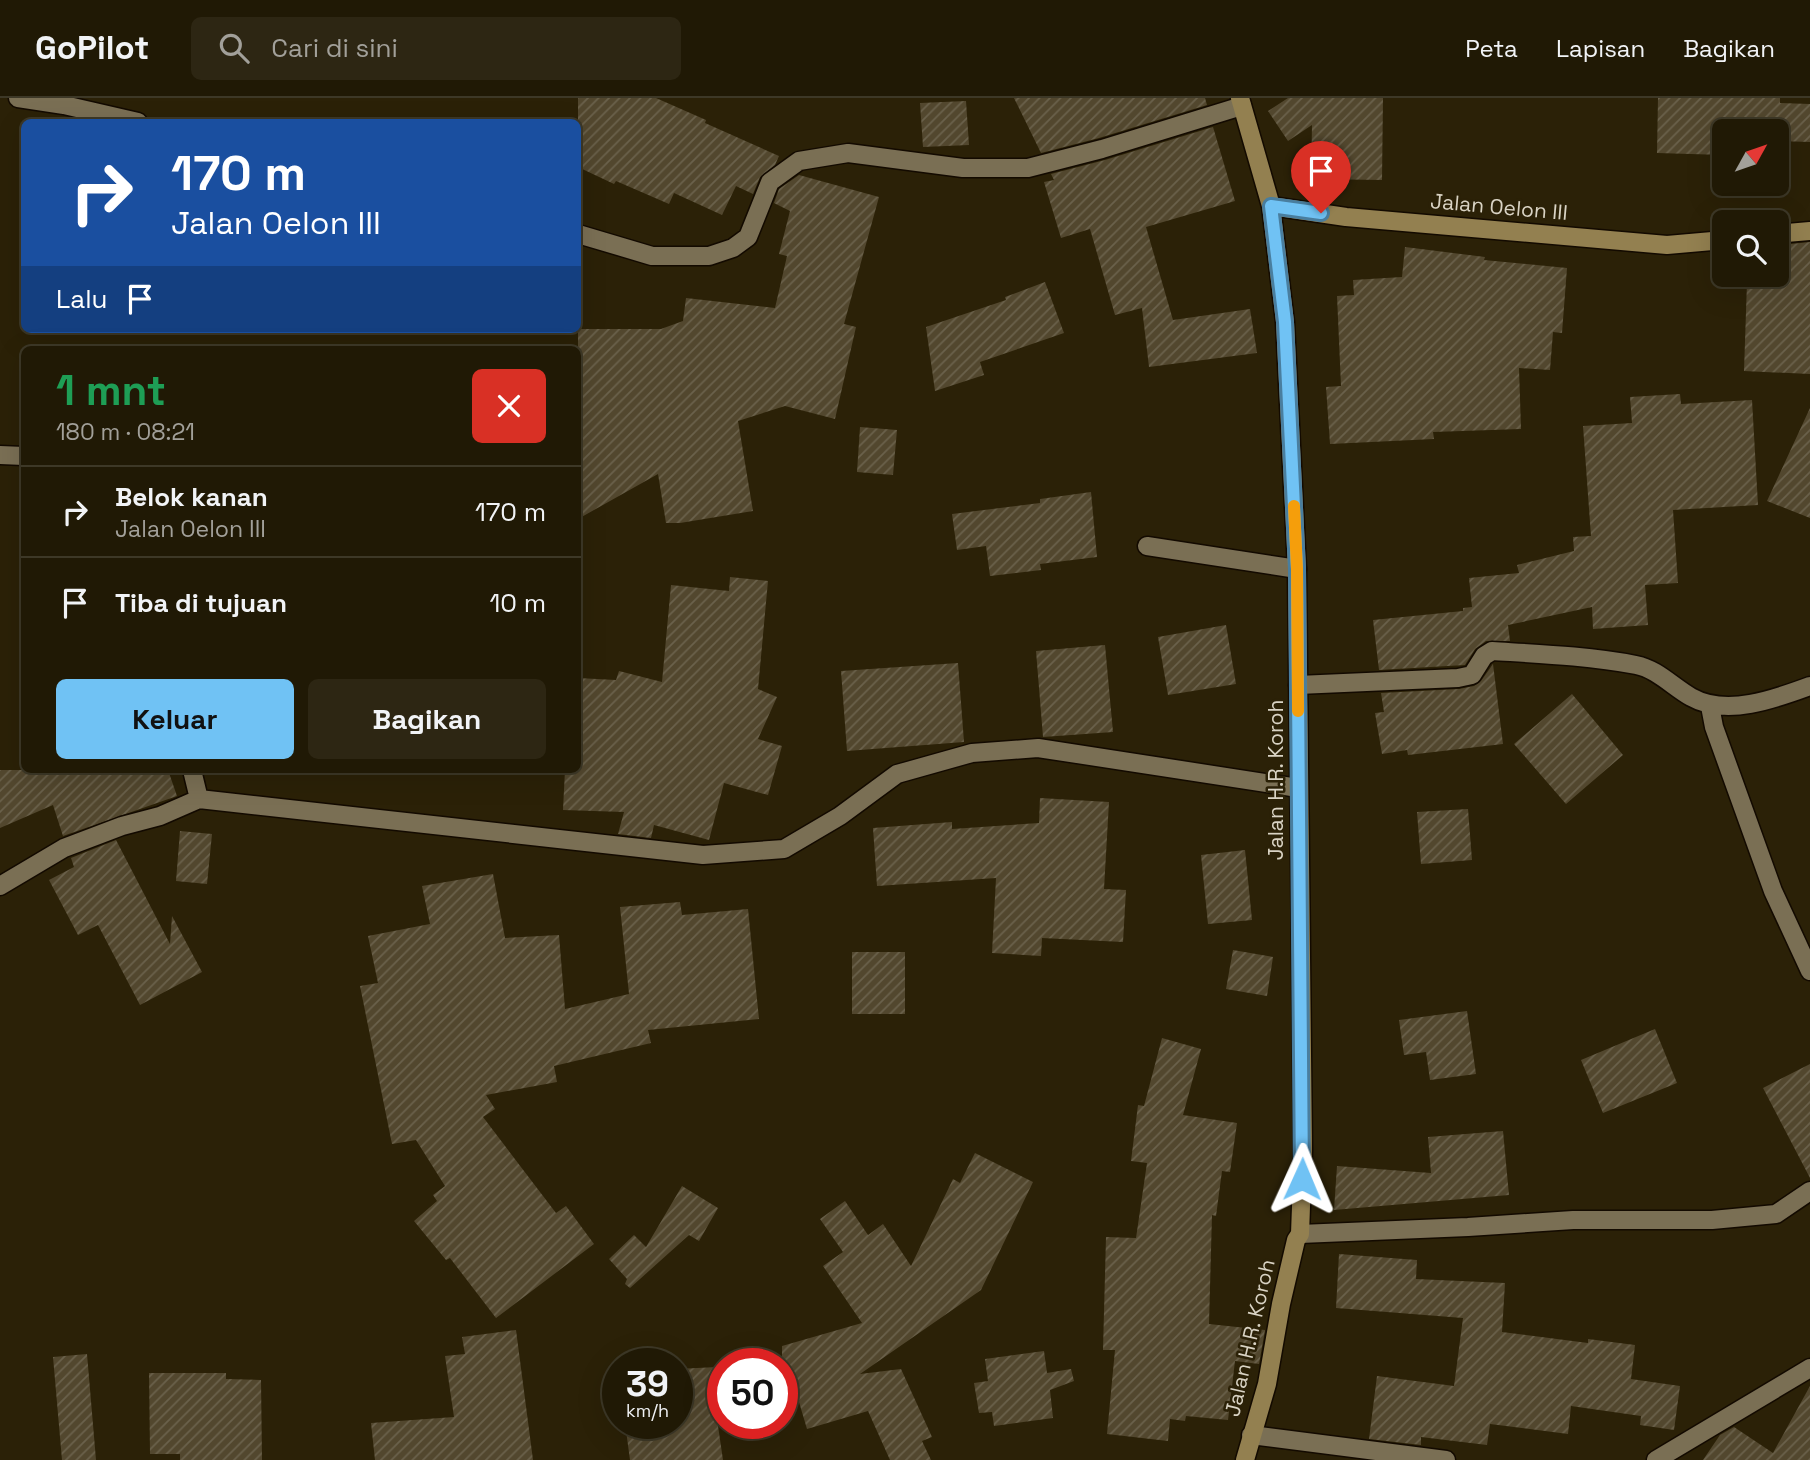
<!DOCTYPE html>
<html lang="id">
<meta charset="utf-8">
<style>
:root{--surface:#201905;--page:#2d2613;--text:#f1f3f6;--muted:#a2a09a;--line:#3d3827;--accent:#70c2f4}
body{margin:0;font-family:"Space Grotesk",sans-serif;background:var(--page);color:var(--text);height:100vh;display:flex;flex-direction:column;font-size:26px;white-space:nowrap}
*{box-sizing:border-box;margin:0}
p{font-size:23px;color:var(--muted)}
.icon{flex:none;width:38px;height:38px;fill:none;stroke:currentColor;stroke-width:2;stroke-linecap:round;stroke-linejoin:round}
.map{position:relative;flex:1;overflow:hidden}
.side{position:absolute;left:21px;top:248px;width:560px;height:427px;display:flex;flex-direction:column;background:var(--surface);border-radius:10px;box-shadow:0 7px 28px #0002,0 0 0 2px var(--line)}
.side>*{flex:none}
.guide{position:absolute;left:21px;top:21px;width:560px;height:214px;border-radius:10px;box-shadow:0 7px 28px #0002,0 0 0 2px var(--line);background:#1a4fa0;color:#fff;overflow:hidden}
.needle{width:46px;rotate:50deg}
.buttons{position:absolute;left:1712px;top:21px;display:grid;gap:14px}
.buttons a{display:grid;place-items:center;width:77px;height:77px;border-radius:10px;background:var(--surface);box-shadow:0 7px 28px #0002,0 0 0 2px var(--line);font-size:35px}
.speed{position:absolute;left:602px;top:1250px;display:flex;gap:14px;font-size:35px;font-weight:700;text-align:center}
.speed>*{display:grid;place-content:center;width:91px;height:91px;border-radius:50%;background:var(--surface);box-shadow:0 7px 28px #0002,0 0 0 2px var(--line);line-height:1}
.speed small{font-size:18px;font-weight:400}
.speed .limit{border:10px solid #d22;background:#fff;color:#111}
.pin{position:absolute;display:grid;place-items:center;width:60px;height:60px;color:#fff;margin:-72px -30px;border-radius:50% 50% 50% 0;rotate:-45deg;box-shadow:0 0 7px #0007}
.pin .icon{rotate:45deg}
.me{position:absolute;width:77px;margin:-38px;rotate:1deg;stroke-linejoin:round;filter:drop-shadow(0 0 5px #0008)}
.turn{display:flex;align-items:center;gap:24px;height:147px;padding:0 35px;font-size:32px}
.turn .icon{width:91px;height:91px;stroke-width:2.5}
.turn b{display:block;font-size:49px;line-height:60px}
.then{display:flex;align-items:center;height:66px;padding:0 35px;background:#0003;gap:14px;font-size:26px}
.round{display:grid;place-items:center;flex:none;width:74px;height:74px;border-radius:10px;background:var(--page)}
.overview{display:flex;align-items:center;justify-content:space-between;height:119px;padding:0 35px}
h1{font-size:42px;font-weight:700;line-height:52px;color:#1e9e55}
.cta{display:flex;gap:14px;margin-top:auto;padding:14px 35px}
.cta a{flex:1;height:80px;border-radius:10px;background:var(--accent);color:#111;font-size:28px;font-weight:700;line-height:80px;text-align:center}
.cta a+a{background:var(--page);color:var(--text)}
ul{padding:0;list-style:none}
li{display:flex;align-items:center;gap:21px;height:91px;padding:0 35px;border-top:2px solid var(--line)}
li div{flex:1}
li b{display:block;font-size:26px}
li em{font-style:normal}
header{display:flex;align-items:center;gap:42px;box-sizing:border-box;height:98px;padding:0 35px;background:var(--surface);border-bottom:2px solid var(--line)}
header strong{font-size:33px}
nav{display:flex;gap:38px;margin-inline-start:auto;font-size:24px}
.search{width:490px;height:63px;background:var(--page);display:flex;align-items:center;gap:18px;box-sizing:border-box;padding:0 24px;border-radius:10px;color:var(--muted);font-size:26px}
.map>svg:first-child{display:block}
.building{fill:url(#building-hatch)}
.lines{fill:none;stroke-linecap:round;stroke-linejoin:round}
.lane-casing{stroke:#130a00;stroke-width:21}
.street-casing{stroke:#130a00;stroke-width:21}
.secondary-casing{stroke:#130a00;stroke-width:21}
.lane{stroke:#7a6f54;stroke-width:18}
.street{stroke:#7a6f54;stroke-width:18}
.secondary{stroke:#938050;stroke-width:18}
.route-casing{stroke:#497e9f;stroke-width:18}
.route{stroke:#70c2f4;stroke-width:12}
.slow{stroke:#f59e0b;stroke-width:12}
.labels{text-anchor:middle;stroke-width:5;stroke-linejoin:round;paint-order:stroke}
.street-label{font-size:21px;fill:#d9d3c4;stroke:#2b2107}
</style>
<header>
<strong>GoPilot</strong>
<div class="search"><svg class="icon" aria-label="search" viewBox="0 0 24 24"><circle cx="10" cy="10" r="6"/><path d="M15 15l6 6"/></svg>Cari di sini</div>
<nav><a>Peta</a><a>Lapisan</a><a>Bagikan</a></nav>
</header>
<div class="map">
<svg width="1810" height="1362" viewBox="0 0 1810 1362">
<defs>
<pattern id="building-hatch" width="6" height="6" patternUnits="userSpaceOnUse" patternTransform="scale(1.75)"><rect width="6" height="6" fill="#52472e"/><path d="M-1 1l2-2M0 6l6-6M5 7l2-2" fill="none" stroke="#6a614b"/></pattern>
</defs>
<rect width="100%" height="100%" fill="#2b2107"/>
<path class="building" d="M578,0H656L706,22L705,25L779,58L775,67L760,79L753,96L736,88L722,117L674,95L669,106L616,83L614,86L578,69Z
M1014,0H1205L1207,7L1099,40L1041,55Z
M1288,0H1383L1382,82L1311,81L1312,27L1288,43L1268,13Z
M1658,0H1780V5L1810,6V44L1776,43V33H1724V57L1657,55Z
M966,3L969,47L923,49L920,5Z
M1213,29L1235,103L1146,129L1173,222L1250,211L1257,255L1149,269L1142,210L1115,217L1090,131L1061,140L1044,84L1054,82L1051,76L1105,62Z
M799,77L879,99L844,226L856,229L835,321L785,308L738,323L753,413L680,425H666L658,376L578,421V231H661L683,223L686,200L775,210L787,158L779,156L790,113L774,105L779,91Z
M1810,144V276L1744,273L1747,184L1779,185L1781,147Z
M1405,149L1485,159L1484,162L1567,170L1562,235L1553,234L1550,272L1519,270L1521,331L1433,334L1434,341L1330,346L1326,289L1341,288L1337,198L1354,197L1353,182L1402,179Z
M1045,184L1064,235L980,264L984,277L935,293L926,229L1006,202L1005,199Z
M1680,296L1681,306L1752,302L1758,407L1673,412L1678,485L1645,487L1648,527L1593,531L1592,509L1508,527L1510,543H1486L1475,551L1465,567L1379,572L1373,522L1463,513V510L1472,509L1469,480L1519,475L1517,467L1574,453L1573,439L1591,438L1583,328L1632,325L1630,299Z
M1810,310V420L1767,403Z
M860,329L897,332L893,377L857,374Z
M1091,394L1097,459L1040,466L1041,472L990,478L986,448L957,452L952,416L1040,405V401Z
M730,479L768,483L758,591L777,599L758,641L782,648L768,697L724,685L709,742L654,727L651,740L618,736L624,714L563,712L565,672H578V580L616,582L619,573L662,584L671,487L729,493Z
M1226,527L1236,586L1168,597L1158,539Z
M1105,547L1113,634L1043,639L1036,553Z
M958,565L964,644L847,653L841,573Z
M1493,566L1503,646L1408,657L1407,652L1382,656L1375,615L1384,614L1381,595L1459,591L1474,588L1481,583Z
M1572,596L1623,657L1566,706L1514,646Z
M0,672H168L177,698L63,738L53,707L0,730Z
M1040,700L1109,704L1104,791L1126,792L1123,844L1042,840L1041,858L992,855L996,780L877,788L873,730L952,724V731L1039,725Z
M1468,711L1472,762L1421,766L1417,714Z
M180,733L212,736L207,786L176,783Z
M116,742L170,846L172,818L202,874L140,907L98,827L78,837L49,782L74,769L71,760Z
M1245,752L1252,822L1208,826L1201,757Z
M493,776L505,840L559,837L565,911L629,896L620,809L680,804L682,817L748,811L759,921L648,932L651,945L554,968L557,984L486,997L495,1011L483,1019L556,1115L566,1108L594,1146L496,1220L450,1160L446,1162L414,1123L437,1103L433,1097L445,1088L416,1042L392,1046L360,888L378,885L368,838L430,826L422,788Z
M1233,852L1273,859L1267,898L1226,891Z
M852,854H905V916H852Z
M1467,913L1476,976L1430,982L1426,954L1404,957L1399,922Z
M1655,931L1677,985L1603,1015L1581,962Z
M1162,940L1201,951L1183,1017L1237,1025L1230,1074L1222,1073L1216,1118L1212,1117L1209,1226L1265,1232L1259,1266L1235,1263L1228,1322L1186,1318L1185,1323L1170,1321L1168,1343L1107,1336L1115,1252H1103L1106,1139L1136,1140L1147,1065L1131,1063L1138,1007L1144,1008Z
M1810,966V1080L1763,990Z
M1503,1033L1509,1097L1334,1112L1337,1068L1431,1075L1428,1039Z
M975,1055L1033,1084L981,1192L860,1276L901,1271L932,1339L922,1343L931,1362H890L868,1313L807,1331L796,1294L782,1298V1248L862,1225L823,1168L843,1154L820,1121L845,1103L868,1137L883,1126L911,1168L953,1081L960,1085Z
M682,1088L718,1110L699,1143L689,1137L630,1190L625,1186L627,1181L609,1161L634,1137L646,1149Z
M1339,1156L1417,1162L1416,1181L1505,1185L1502,1234L1588,1245V1241L1635,1247L1631,1281L1680,1288L1674,1332L1640,1327L1641,1318L1571,1308L1568,1336L1490,1326L1487,1347L1421,1339V1347L1369,1341L1377,1278L1454,1288L1463,1220L1336,1210Z
M516,1232L533,1362H375L371,1325L454,1319L445,1258L465,1256L462,1239Z
M1044,1253L1047,1275L1071,1271L1074,1283L1050,1292L1053,1320L994,1328L992,1314L979,1315L974,1285L988,1283L985,1261Z
M87,1256L96,1362H62L53,1259Z
M717,1269L722,1321H717L723,1362H630L625,1325H677V1271Z
M149,1275H226V1281L261,1282L262,1362H180V1356H150Z
M1810,1288V1362H1703L1720,1337L1734,1329L1773,1355Z"/>
<g class="lines">
<g class="lane-casing">
<path id="lane" d="M1147,448L1297,471"/>
</g>
<g class="street-casing">
<path id="street" d="M18,0L64,7L138,24
M578,136L652,158H709L733,150L748,139L770,84L799,63L848,55L963,70H1028L1102,51L1242,8
M0,357L24,358
M1298,587L1458,580L1472,577L1484,558L1492,553C1540,556 1589,558 1636,567C1657,571 1673,589 1691,599C1726,619 1775,601 1810,588
M1710,608L1714,629L1773,793L1810,873
M192,672L199,701
M0,788L64,750L122,728L160,718L199,701L703,757L784,751L840,718L897,676L972,655L1038,650L1298,690
M1300,1136L1468,1129L1573,1122H1712L1776,1116L1810,1093
M1251,1337L1446,1362
M1656,1362L1810,1270"/>
</g>
<g class="secondary-casing">
<path id="secondary" d="M1240,0L1271,108L1285,224L1297,471L1303,1053L1300,1136L1296,1142L1281,1206L1267,1286L1245,1362
M1271,108L1346,119L1667,147L1724,142
M1776,136L1810,133"/>
</g>
<use href="#lane" class="lane"/>
<use href="#street" class="street"/>
<use href="#secondary" class="secondary"/>
</g>
<g class="lines">
<g class="route-casing">
<path id="route" d="M1302,1081L1297,471L1285,224L1271,108L1321,115"/>
</g>
<use href="#route" class="route"/>
<path class="slow" d="M1294,408L1297,471L1298,613"/>
</g>
<g class="labels">
<g class="street-label">
<text transform="translate(1499 109) rotate(5)" y="7">Jalan Oelon III</text>
<text transform="translate(1276 682) rotate(-90)" y="7">Jalan H.R. Koroh</text>
<text transform="translate(1250 1240) rotate(-77)" y="7">Jalan H.R. Koroh</text>
</g>
</g>
</svg>
<div class="buttons">
<a><svg class="needle" viewBox="-14 -14 28 28"><path d="M0-13l5 13h-10z" fill="#e53935"/><path d="M0 13l5-13h-10z" fill="#a2a09a"/></svg></a>
<a><svg class="icon" aria-label="search" viewBox="0 0 24 24"><circle cx="10" cy="10" r="6"/><path d="M15 15l6 6"/></svg></a>
</div>
<div class="speed"><div>39<small>km/h</small></div><div class="limit">50</div></div>
<div class="pin" style="left:1321px;top:115px;background:#d93025"><svg class="icon" aria-label="arrive" viewBox="0 0 24 24"><path d="M6 21V4h12l-3 4 3 4H6"/></svg></div>
<svg class="me" style="left:1302px;top:1081px" viewBox="-20 -20 40 40"><path d="M0-17L14 15 0 8-14 15z" fill="#70c2f4" stroke="#fff" stroke-width="4"/></svg>
<div class="guide">
<div class="turn"><svg class="icon" aria-label="right" viewBox="0 0 24 24"><path d="M7 20v-9h11M14 6l5 5-5 5"/></svg><div><b>170 m</b>Jalan Oelon III</div></div>
<div class="then">Lalu<svg class="icon" aria-label="arrive" viewBox="0 0 24 24"><path d="M6 21V4h12l-3 4 3 4H6"/></svg></div>
</div>
<section class="side">
<div class="overview"><div><h1>1 mnt</h1><p>180 m · 08:21</p></div><a class="round" style="background:#d93025;color:#fff"><svg class="icon" aria-label="close" viewBox="0 0 24 24"><path d="M6 6l12 12M18 6L6 18"/></svg></a></div>
<ul>
<li><svg class="icon" aria-label="right" viewBox="0 0 24 24"><path d="M7 20v-9h11M14 6l5 5-5 5"/></svg><div><b>Belok kanan</b><p>Jalan Oelon III</p></div><em>170 m</em></li>
<li><svg class="icon" aria-label="arrive" viewBox="0 0 24 24"><path d="M6 21V4h12l-3 4 3 4H6"/></svg><div><b>Tiba di tujuan</b></div><em>10 m</em></li>
</ul>
<div class="cta"><a>Keluar</a><a>Bagikan</a></div>
</section>
</div>
